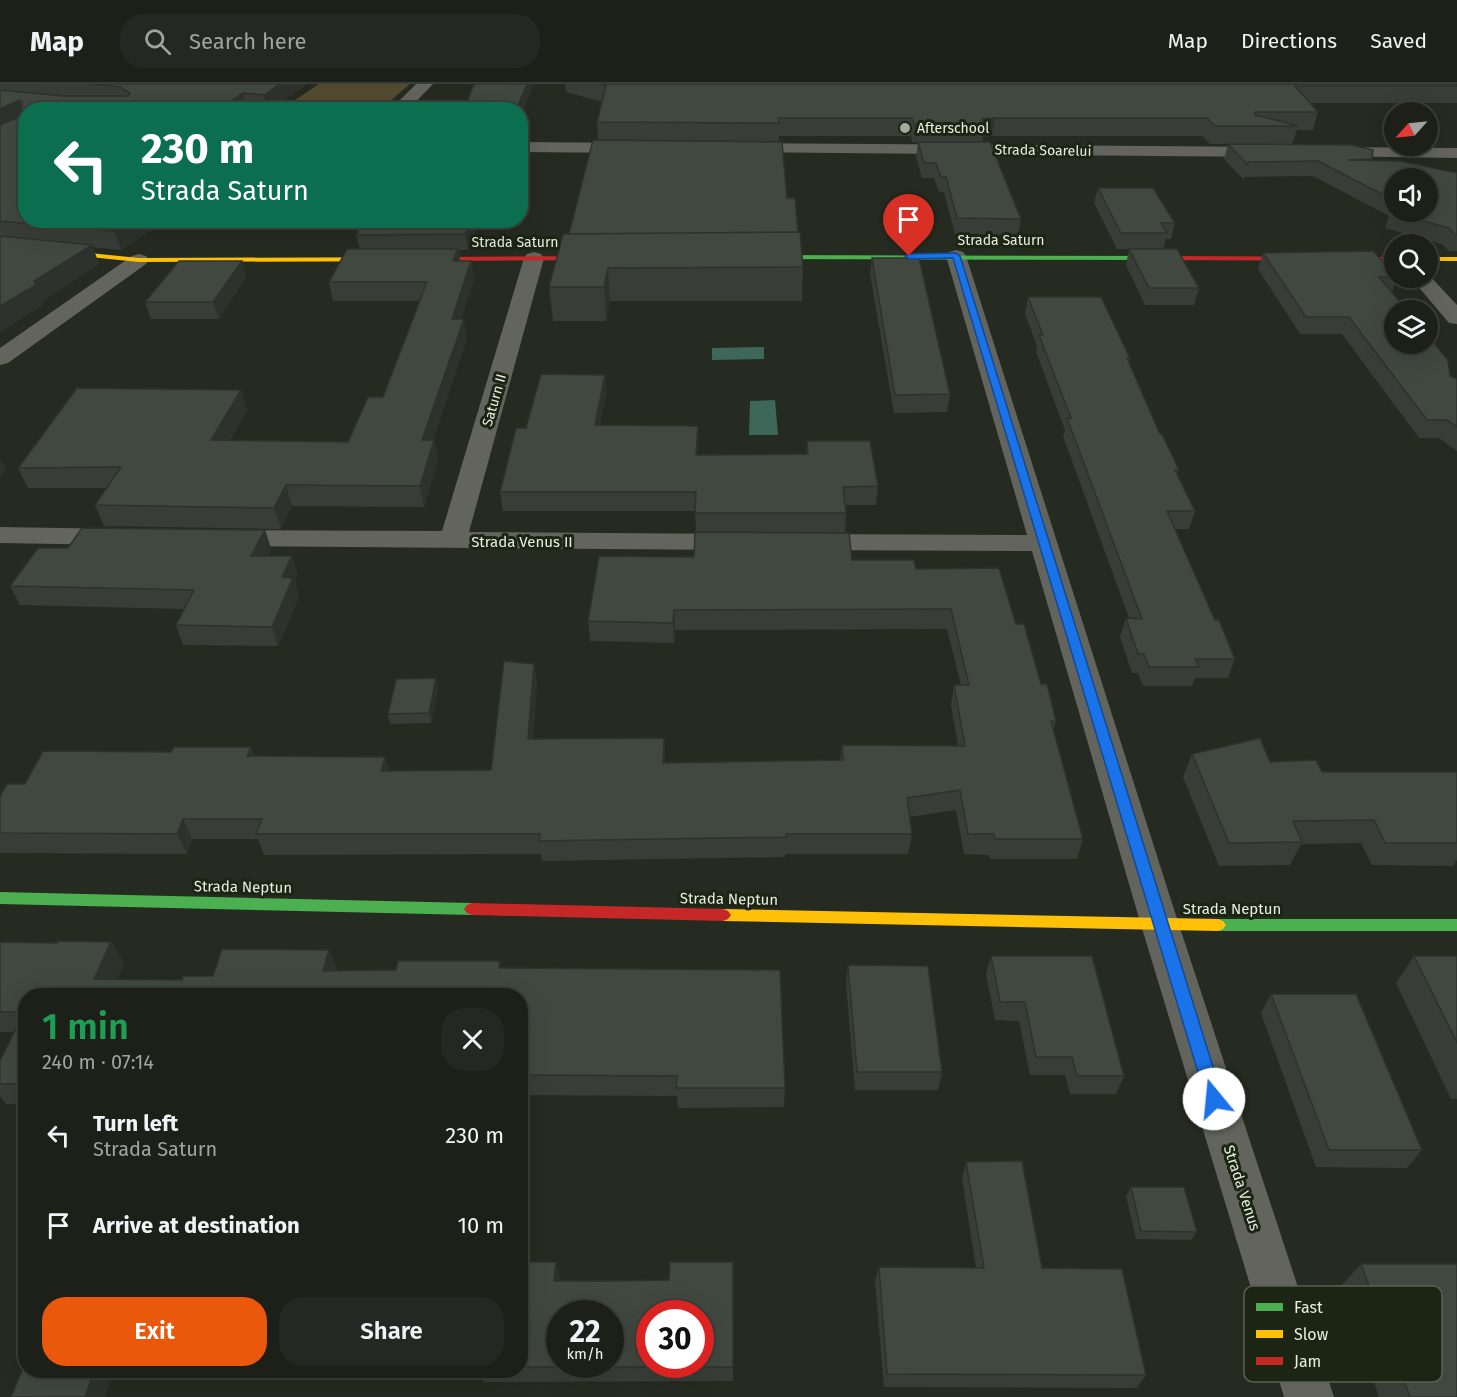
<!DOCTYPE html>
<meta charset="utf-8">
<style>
:root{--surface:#1c2019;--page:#252822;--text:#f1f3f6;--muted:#a0a3a2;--line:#3a3e38;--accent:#ea580c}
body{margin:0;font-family:"Fira Sans",sans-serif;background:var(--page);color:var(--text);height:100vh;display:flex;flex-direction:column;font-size:22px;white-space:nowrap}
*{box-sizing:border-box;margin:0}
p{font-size:20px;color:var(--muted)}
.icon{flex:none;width:33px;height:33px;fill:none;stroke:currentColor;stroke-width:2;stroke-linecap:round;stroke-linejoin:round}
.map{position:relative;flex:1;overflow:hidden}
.panel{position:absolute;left:18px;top:904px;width:510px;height:390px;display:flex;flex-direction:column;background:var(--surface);border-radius:24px;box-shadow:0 6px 24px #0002,0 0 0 2px var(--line)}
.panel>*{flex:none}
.banner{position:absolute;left:18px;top:18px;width:510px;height:126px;border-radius:24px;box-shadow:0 6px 24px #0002,0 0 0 2px var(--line);background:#0b6e4f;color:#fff;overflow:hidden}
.needle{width:39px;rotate:243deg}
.tools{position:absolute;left:1384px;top:18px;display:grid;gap:12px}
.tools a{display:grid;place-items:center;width:54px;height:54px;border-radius:50%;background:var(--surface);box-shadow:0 6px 24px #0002,0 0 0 2px var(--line);font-size:30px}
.speed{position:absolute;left:546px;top:1216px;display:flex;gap:12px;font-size:30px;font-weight:700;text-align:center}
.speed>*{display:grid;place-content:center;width:78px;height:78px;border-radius:50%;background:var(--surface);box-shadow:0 6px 24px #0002,0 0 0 2px var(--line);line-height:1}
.speed small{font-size:15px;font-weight:400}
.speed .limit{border:9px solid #d22;background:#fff;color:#111}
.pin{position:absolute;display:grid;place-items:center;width:51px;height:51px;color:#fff;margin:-62px -26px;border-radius:50% 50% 50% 0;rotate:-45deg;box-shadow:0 0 6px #0007}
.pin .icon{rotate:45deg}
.me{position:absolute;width:66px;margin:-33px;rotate:343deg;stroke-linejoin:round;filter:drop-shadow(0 0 4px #0008)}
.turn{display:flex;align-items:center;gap:21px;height:126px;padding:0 24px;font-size:27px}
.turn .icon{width:78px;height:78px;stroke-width:2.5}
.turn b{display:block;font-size:42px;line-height:51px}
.round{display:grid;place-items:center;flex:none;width:63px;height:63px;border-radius:24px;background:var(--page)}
.head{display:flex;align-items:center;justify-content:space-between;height:102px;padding:0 24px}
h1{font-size:36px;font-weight:600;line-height:45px;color:#1e9e55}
.cta{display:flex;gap:12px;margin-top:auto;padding:12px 24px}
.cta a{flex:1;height:69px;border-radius:24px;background:var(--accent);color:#fff;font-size:24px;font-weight:600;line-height:69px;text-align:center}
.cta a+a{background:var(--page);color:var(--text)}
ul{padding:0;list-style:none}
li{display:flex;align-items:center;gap:18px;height:90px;padding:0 24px}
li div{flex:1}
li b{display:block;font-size:22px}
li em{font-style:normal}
header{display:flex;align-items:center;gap:36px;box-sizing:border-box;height:84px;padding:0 30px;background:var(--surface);border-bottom:2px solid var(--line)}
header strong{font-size:28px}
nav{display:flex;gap:33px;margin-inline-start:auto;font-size:21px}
.search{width:420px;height:54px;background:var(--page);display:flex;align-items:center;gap:15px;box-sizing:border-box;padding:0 21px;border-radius:24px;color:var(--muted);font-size:22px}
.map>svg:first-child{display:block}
.green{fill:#524b30}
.water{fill:#3d6758}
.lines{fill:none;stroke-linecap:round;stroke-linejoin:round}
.street{fill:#63645e;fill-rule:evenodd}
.fast{fill:#4caf50;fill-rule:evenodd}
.slow{fill:#ffc107;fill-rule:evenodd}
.jam{fill:#c62828;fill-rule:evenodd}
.wall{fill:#383e37;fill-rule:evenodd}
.shaded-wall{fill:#2e322d}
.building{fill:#414840;stroke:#2e322d;stroke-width:1.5;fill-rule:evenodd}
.route{fill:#1a73e8;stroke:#114b97;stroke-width:1.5}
.poi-dot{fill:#a3aa9e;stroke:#1c2513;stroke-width:2}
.labels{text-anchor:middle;stroke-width:6;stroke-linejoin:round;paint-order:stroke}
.far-poi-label{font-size:14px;fill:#e7eee2;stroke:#1c2513;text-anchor:start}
.far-street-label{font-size:14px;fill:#e7eee2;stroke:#1c2513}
.street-label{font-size:15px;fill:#e7eee2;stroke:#1c2513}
.key{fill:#1c2513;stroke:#596151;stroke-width:1.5}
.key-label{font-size:16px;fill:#e7eee2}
</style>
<header>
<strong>Map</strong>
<div class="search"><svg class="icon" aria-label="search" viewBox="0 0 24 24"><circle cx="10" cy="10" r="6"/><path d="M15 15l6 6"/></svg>Search here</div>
<nav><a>Map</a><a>Directions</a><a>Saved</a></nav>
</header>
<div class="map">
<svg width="1457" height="1313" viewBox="0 0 1457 1313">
<rect width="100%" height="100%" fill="#262b21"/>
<path class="green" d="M319,0H410L381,25H282Z"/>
<path class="water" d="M764,263V275L712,276V264Z
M775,316L778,351H749L750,317Z"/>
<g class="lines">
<path class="street" d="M416,0H433L408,26H390Z
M520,58L636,59L642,60L645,64L642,68L636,69L520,68Z
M738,59L1272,63L1278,64L1281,68L1278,72L1272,73L732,68L729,64L732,60Z
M1326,63L1457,64V74L1320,72L1317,68L1320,64Z
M956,166L963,168L966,172L1179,841L1334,1313H1284L1141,841L1032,467L806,466L796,464L792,458L796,452L806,450L1027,451L946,172L949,168Z
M534,168L541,170L544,174L469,448L739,450L749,452L753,458L749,464L739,466L224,462L214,460L210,454L214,448L224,446L442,447L524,174L527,170Z
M139,170L146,172L149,176L146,180L8,279L0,281V264L132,172Z
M1428,190L1457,221V240L1449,239L1411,194H1428Z
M0,443L121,445L131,447L135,453L131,459L121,461L0,459Z"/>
<path class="fast" d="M755,171L1167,172L1171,174L1167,176L758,175H755Z
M0,808L472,819L477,821L480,825L477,829L472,831L0,820Z
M1218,835H1457V847H1218L1213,845L1210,841L1213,837Z"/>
<path class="slow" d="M0,160L139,174L447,173L451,175L447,177L139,178L0,164Z
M1428,173H1457V177H1428Z
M723,825L1218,835L1223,837L1226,841L1223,845L1218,847L723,837L718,835L715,831L718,827Z"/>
<path class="jam" d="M601,172H604V176L447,177L443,175L447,173Z
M1164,172L1395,173V177L1167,176L1163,174Z
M472,819L723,825L728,827L731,831L728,835L723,837L472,831L467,829L464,825L467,821Z"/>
</g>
<path class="wall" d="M0,0H307L270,26H26L166,136L121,166L92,163L99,180L42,217L44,220L0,248Z
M565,0H1457V19H1311L1318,28L1313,46H1297L1292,60L1373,66L1371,77L1457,89V167H1449L1442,160L1385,144L1389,132L1313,92L1244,93V96L1224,75L1228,60H1210L1202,52H992L983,53L982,58L1021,135L1018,151L955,150L944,108H939L934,94H922L916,73L918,58H912L911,52H779V57L598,56L597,38L602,18L566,8ZM1395,94L1428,128H1395Z
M1098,104L1175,139L1171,155H1166L1163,165H1117L1094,119Z
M787,114L798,148L803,183L802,217H610L606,237H553L549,203L569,150Z
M480,136L468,166H459L460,177H471L474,195L461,235L467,254L433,356H434L438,377L424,423L292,422L281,445L104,442L95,421L107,404H28L18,384L241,306L247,326L230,356L348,358L383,313L420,217H333L329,198L360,165L356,151Z
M1129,165L1199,204L1194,221H1145L1126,181Z
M1263,169L1395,190V194H1397L1392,208L1450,292L1457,295V367L1439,354H1419L1342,250H1300L1258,185Z
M872,174L950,310L947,328L894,329L870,190Z
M242,177L246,193L219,235H151L145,218Z
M1028,213L1130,274L1129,278L1160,350L1179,386L1177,391L1195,427L1189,445H1175L1215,536L1235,575L1228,594H1195L1192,602H1143L1138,589H1132L1120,553L1126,534H1129L1063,352L1065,346L1036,268L1037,262L1025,230Z
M605,291L606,309L600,341L698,360L697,371L806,370L807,357L878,402L876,421H845L846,429L845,448H696L695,427H503L500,408L526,344Z
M265,446L271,465L267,472L298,491L295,498L299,513L278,562L183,561L176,541L184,525L20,521L10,502L68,464Z
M852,476L916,485L1016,540L1056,637L1053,646L1083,755L1077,775H990L989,771L964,770L956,726L909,733L912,750L908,770H785V773L542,777L541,770L264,771L258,755H192L187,770L0,769V713L25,700L171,668L251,663L254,672L385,673L389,687L491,686L534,580L537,600L533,655L664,654L665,679L840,676L842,661L958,662L951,621L954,601H961L947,545L675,546L674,559L590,557L588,537Z
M438,604L431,639L390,640L388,630Z
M1192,670L1270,678L1322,688H1457V776L1453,782L1372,781L1361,759L1301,760L1290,781L1219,782L1183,693Z
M0,858L57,859L111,858L124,879L117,895L182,896L213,892L338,887L501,884L785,1004L784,1023L678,1024L677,1012L520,1011V912H26V1020H6L0,1012V977L14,948H0Z
M991,872L1124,992L1116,1010H1070L1065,991H1030L1019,937L995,936L986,890Z
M1414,872H1457V1015H1451L1396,899Z
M848,881L942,988L938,1006H855L846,899Z
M1271,910L1422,1066L1407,1084L1316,1083L1261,929Z
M26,1024V1047L19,1039Z
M966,1078L1042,1184L1146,1291L1137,1304L884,1303L875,1197L879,1183L976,1184L962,1094Z
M1131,1103L1197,1148L1191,1156L1136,1155L1126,1112Z
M520,1178H556L560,1194V1197L669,1196L733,1178V1297L484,1298L479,1287H520Z
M1361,1180L1457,1313H1379L1340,1203Z
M26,1287H292L290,1295L112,1294Z"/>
<path class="shaded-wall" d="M280,0H307L270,26H268L264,11Z
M527,0H534L520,34V26H516Z
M243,9L247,26H217Z
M19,16L25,33L0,45V25Z
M995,34L992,52L983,53L984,41L982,35Z
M131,136H166L121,166L114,147Z
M471,136H480L468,166L465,150Z
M92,161L99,180L42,217L44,220L0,248V222L34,197Z
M458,165L461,183L453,177Z
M242,177L246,193L219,235L213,218Z
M471,177L474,195L455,254L452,235Z
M608,184L610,217L606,237L604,203Z
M464,235L467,254L426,377L422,356Z
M605,291L606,309L597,359L595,341Z
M241,306L247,326L218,376L211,356Z
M698,342V360L696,389V371Z
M434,356L438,377L424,423L420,402Z
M0,374L6,386L0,394Z
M286,401L292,422L281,445L274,424Z
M265,446L271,465L258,491L251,472Z
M292,472L298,491L295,498L299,513L278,562L272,543L282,493Z
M674,526L675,546L674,559L673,539Z
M534,580L537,600L531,676L528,655Z
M436,594L438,604L431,639L429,629Z
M664,654L665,674L664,700L663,679Z
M251,663L259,683L247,672Z
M385,673L390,693L381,687Z
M183,735L192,755L187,770L177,750Z
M111,858L124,879L109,912L94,895Z
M329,866L338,887H323Z
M556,1178L560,1194L558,1212L554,1197Z
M94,1287H105L112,1294L105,1313H85Z
M284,1287H292L290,1295Z"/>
<path class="building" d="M91,0H280L264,11L243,9L217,26H26V136H131L114,147L0,137V41L21,32L22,17L19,16L0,25V6L64,12H128L130,9L120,3Z
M474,0H527L516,26H464Z
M600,0H1457V2H1295L1318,28H1255V31L1298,42H1215L1207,34H995L982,35L984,41L914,40L912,34H778L779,39L597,38L606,2Z
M593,56L782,58L787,114H795L798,148L569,150Z
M918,58H990L1021,135L957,134L946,93H941L936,79H924Z
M1228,60L1352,61L1373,66L1372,75L1348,76L1400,77L1457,89V151H1455L1449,144L1391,128L1395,126V128H1428V94H1395V117L1318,77L1248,78V81Z
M1098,104H1153L1175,139H1161L1167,149H1121Z
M364,136H471L465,150L356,151Z
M800,148L803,183L608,184L604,203H549L563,150Z
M0,152L92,161L34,197L36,201L0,222Z
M347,165H458L453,177H471L452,235H464L422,356H434L420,402L286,401L274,424L95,421L121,383L18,384L77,304L241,306L211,356L348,358L368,313H383L427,198H329Z
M1129,165H1177L1199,204H1149Z
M1373,167L1395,190V193H1379L1407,226H1395V260H1428V252L1448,276L1450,292L1457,295V343L1447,336H1427L1349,233H1306L1263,169Z
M872,174H919L950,310L895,311Z
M179,177H242L213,218H145Z
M1028,213H1101L1130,274H1127L1160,350H1162L1179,386H1175L1195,427H1167L1215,536H1219L1235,575H1195L1199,583H1149L1144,570H1138L1126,534L1142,535L1067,334H1071L1039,251H1043Z
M541,290L605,291L595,341L698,342L696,371L808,370L807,357H870L878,402L843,403L846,429H695L696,408H500L516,344H526Z
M82,444L265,446L251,472H292L282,493L293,494L272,543L176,541L194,506L10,502L38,464H68Z
M695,448L849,449L852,476H914L916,485L999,484L1016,540H1024L1041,600H1047L1056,637H1051L1083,755H995L994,750H968L960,706L907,714L912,750H786V753L539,757L540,750H256L262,735H183L177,750L0,749V713L7,700H25L43,667L171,668L174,663H251L247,672L385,673L381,687L491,686L504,577L534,580L528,655L664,654L663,679L843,676L842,661L965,662L954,601H969L951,525L674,526L673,539L588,537L599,472L694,473Z
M436,594L429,629L388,630L396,595Z
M1260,654L1270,678L1316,676L1322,688H1457V759H1385L1374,736L1293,737L1302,758L1229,759L1192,670Z
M58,857L111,858L94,895L182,896L183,892H213L222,865L329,866L323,887L396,886L398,877H500L499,884L780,886L785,1004H676L677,992L520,991V912H26V1000H0V977L24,928H0V858L57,859Z
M991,872H1092L1124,992H1077L1072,973H1036L1025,918H1000Z
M1414,872H1457V959Z
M848,881L928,882L942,988H857Z
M1271,910H1356L1422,1066H1329Z
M26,1024V1039H19Z
M1022,1077L1042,1184L1122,1185L1146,1291L887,1290L879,1183L984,1184L966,1078Z
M1131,1103H1184L1197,1148L1141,1147Z
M520,1178H556L554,1197H610L669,1196L670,1178H733V1283H520ZM560,1230H610V1281H560ZM650,1230H700V1281H650Z
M1361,1180H1457V1313H1410Z
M26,1277V1287H94L85,1313H11Z"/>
<path class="route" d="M956,169L960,172L1223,1015L1221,1021L1214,1023L1208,1021L1206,1015L953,174L909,175L905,172L909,170Z"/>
<circle class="poi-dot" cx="905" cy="44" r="6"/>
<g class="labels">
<g class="far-poi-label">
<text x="917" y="49">Afterschool</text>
</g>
<g class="far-street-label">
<text transform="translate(1043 66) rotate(1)" y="5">Strada Soarelui</text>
<text x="1001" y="161">Strada Saturn</text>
<text x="515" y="163">Strada Saturn</text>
<text transform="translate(494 316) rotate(-74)" y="5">Saturn II</text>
</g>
<g class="street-label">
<text x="522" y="463">Strada Venus II</text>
<text transform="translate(243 803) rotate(1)" y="5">Strada Neptun</text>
<text transform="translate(729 815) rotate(1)" y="5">Strada Neptun</text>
<text x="1232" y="830">Strada Neptun</text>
<text transform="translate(1242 1104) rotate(72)" y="5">Strada Venus</text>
</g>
</g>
<rect x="1244" y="1202" width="198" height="96" rx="9" class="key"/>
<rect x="1256" y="1219" width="27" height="8" fill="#4caf50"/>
<rect x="1256" y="1246" width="27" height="8" fill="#ffc107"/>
<rect x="1256" y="1273" width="27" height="8" fill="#c62828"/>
<g class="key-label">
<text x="1294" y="1229">Fast</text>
<text x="1294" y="1256">Slow</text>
<text x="1294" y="1283">Jam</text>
</g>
</svg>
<div class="tools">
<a><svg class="needle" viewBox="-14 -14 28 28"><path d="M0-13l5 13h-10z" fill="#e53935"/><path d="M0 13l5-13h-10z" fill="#a0a3a2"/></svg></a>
<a><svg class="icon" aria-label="sound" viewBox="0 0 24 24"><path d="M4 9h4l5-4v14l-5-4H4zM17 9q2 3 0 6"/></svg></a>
<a><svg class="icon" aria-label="search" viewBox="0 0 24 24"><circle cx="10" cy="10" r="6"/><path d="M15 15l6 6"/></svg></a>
<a><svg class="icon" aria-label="layers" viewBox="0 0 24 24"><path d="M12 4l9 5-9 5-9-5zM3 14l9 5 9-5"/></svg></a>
</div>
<div class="speed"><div>22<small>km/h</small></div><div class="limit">30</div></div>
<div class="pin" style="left:909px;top:172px;background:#d93025"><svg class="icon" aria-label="arrive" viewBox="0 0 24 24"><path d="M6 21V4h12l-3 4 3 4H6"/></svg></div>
<svg class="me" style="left:1214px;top:1015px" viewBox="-20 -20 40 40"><circle r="19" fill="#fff"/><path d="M0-13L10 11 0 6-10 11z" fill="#1a73e8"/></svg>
<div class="banner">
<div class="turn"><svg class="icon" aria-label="left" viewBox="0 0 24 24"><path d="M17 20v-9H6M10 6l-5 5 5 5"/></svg><div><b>230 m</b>Strada Saturn</div></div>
</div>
<section class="panel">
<div class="head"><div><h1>1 min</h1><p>240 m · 07:14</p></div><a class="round"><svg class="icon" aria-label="close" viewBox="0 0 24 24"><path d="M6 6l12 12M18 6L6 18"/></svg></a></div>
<ul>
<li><svg class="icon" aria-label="left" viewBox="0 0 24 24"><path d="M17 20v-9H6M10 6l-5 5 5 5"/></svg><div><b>Turn left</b><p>Strada Saturn</p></div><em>230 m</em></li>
<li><svg class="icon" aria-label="arrive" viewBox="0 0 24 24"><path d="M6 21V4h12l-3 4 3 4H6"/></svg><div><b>Arrive at destination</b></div><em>10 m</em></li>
</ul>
<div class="cta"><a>Exit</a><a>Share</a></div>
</section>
</div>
